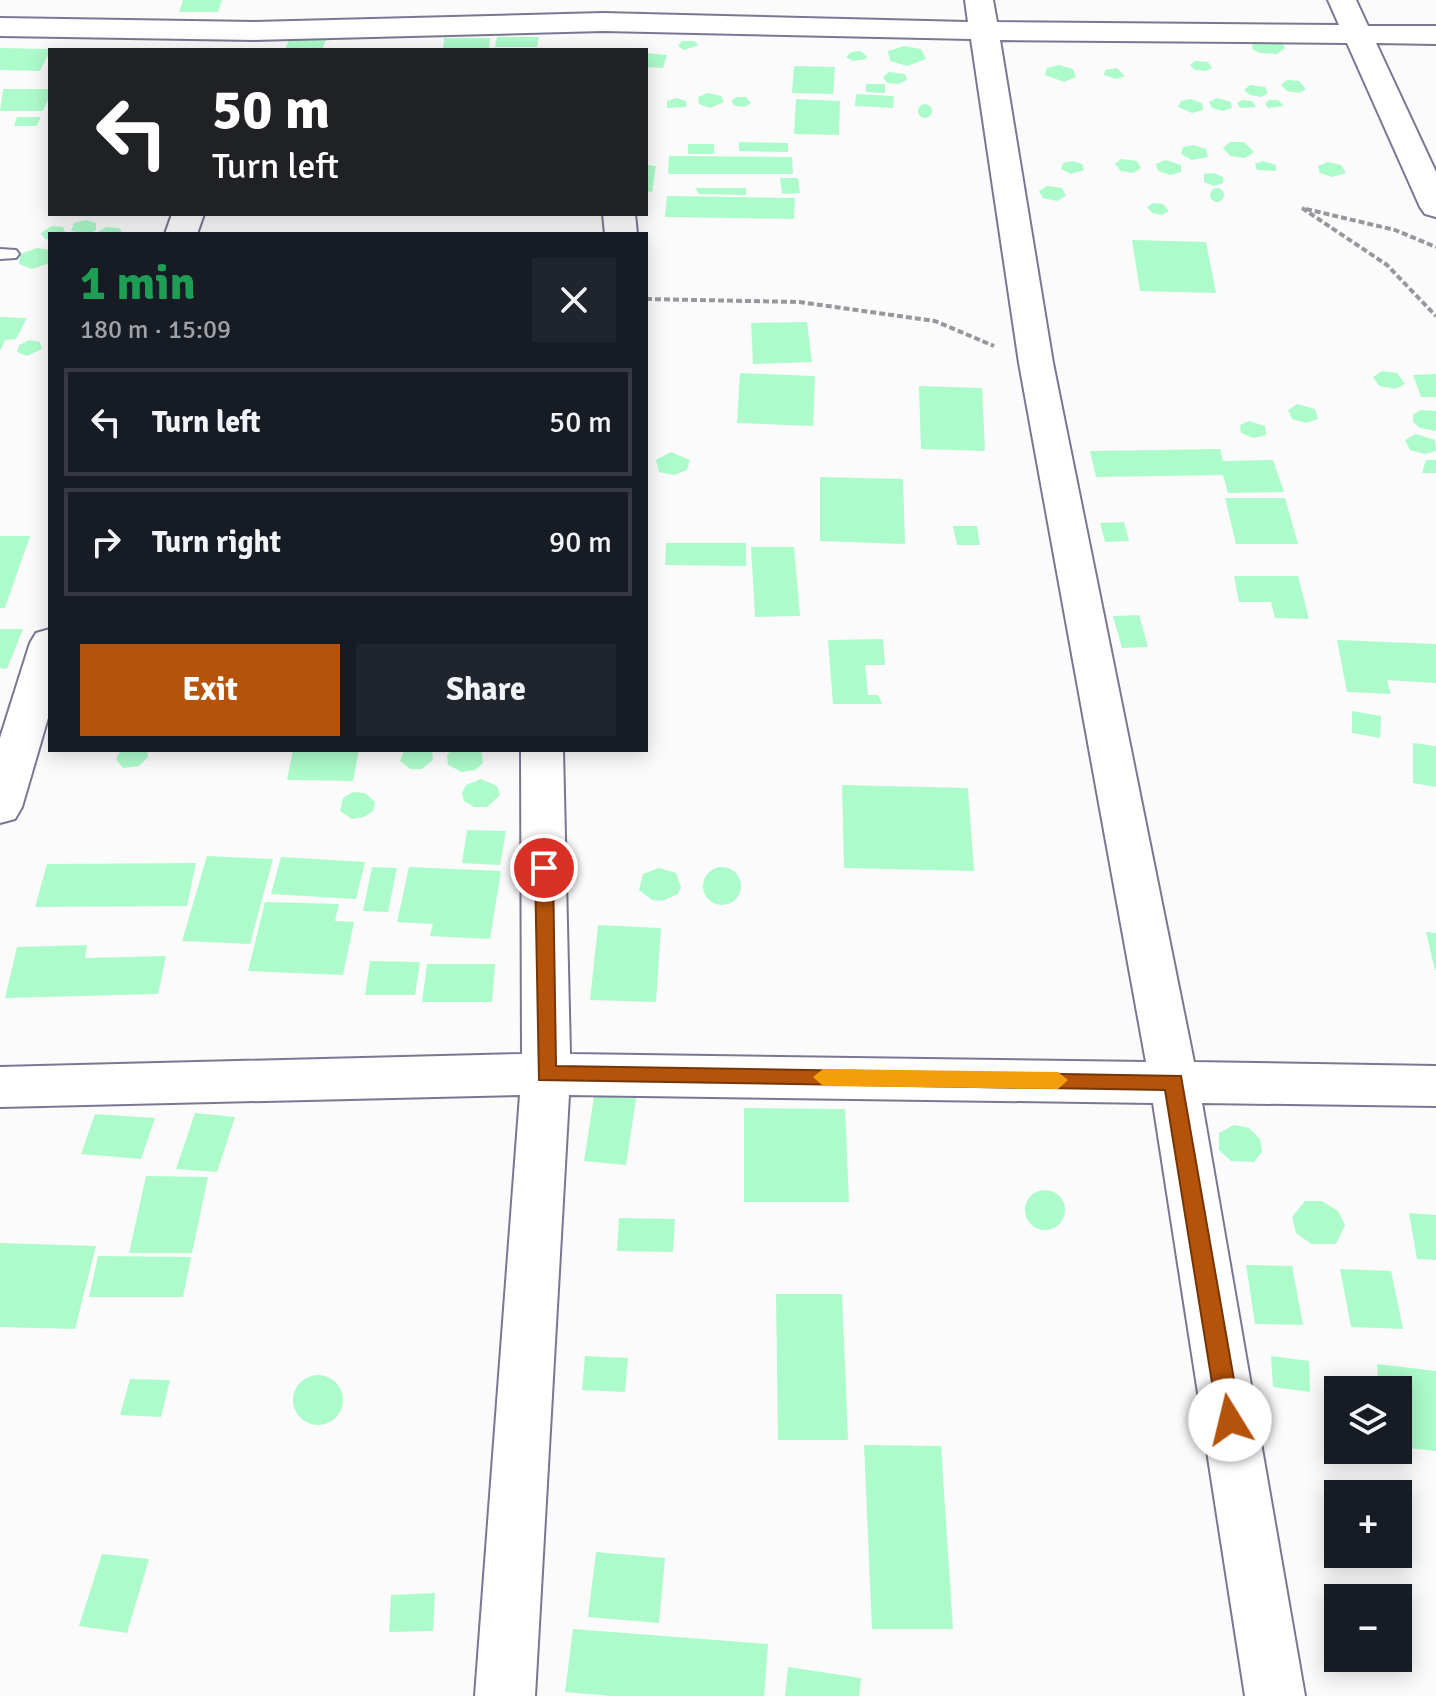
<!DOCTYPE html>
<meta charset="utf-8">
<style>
:root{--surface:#171b24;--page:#20242c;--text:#f1f3f6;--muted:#9ea1a6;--line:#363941;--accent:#b45309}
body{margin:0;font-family:Signika,sans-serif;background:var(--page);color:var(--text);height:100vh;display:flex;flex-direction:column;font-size:30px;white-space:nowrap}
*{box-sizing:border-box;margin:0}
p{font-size:26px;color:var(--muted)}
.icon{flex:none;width:44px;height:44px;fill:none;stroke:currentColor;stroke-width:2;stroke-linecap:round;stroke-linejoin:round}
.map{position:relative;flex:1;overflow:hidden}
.panel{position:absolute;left:48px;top:232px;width:600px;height:520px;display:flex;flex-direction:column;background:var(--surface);border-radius:0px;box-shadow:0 4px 20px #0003}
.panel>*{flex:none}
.banner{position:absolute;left:48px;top:48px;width:600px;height:168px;border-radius:0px;box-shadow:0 4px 20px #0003;background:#202124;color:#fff;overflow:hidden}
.buttons{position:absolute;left:1324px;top:1376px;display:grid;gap:16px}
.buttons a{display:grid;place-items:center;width:88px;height:88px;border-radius:0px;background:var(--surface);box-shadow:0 4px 20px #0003;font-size:40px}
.pin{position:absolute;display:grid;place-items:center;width:68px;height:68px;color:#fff;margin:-34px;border:4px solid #fff;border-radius:50%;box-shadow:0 2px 8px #0007}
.me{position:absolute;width:88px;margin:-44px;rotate:351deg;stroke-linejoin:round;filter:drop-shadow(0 0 6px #0008)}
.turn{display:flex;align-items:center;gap:28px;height:168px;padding:0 32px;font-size:36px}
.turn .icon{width:104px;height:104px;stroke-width:2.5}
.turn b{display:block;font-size:56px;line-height:68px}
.round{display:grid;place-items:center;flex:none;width:84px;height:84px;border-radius:0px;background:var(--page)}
.overview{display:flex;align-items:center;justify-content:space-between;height:136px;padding:0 32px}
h1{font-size:48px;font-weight:700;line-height:60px;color:#1e9e55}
.primary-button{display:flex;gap:16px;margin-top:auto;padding:16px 32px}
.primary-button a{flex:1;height:92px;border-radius:0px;background:var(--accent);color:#fff;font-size:32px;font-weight:700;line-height:92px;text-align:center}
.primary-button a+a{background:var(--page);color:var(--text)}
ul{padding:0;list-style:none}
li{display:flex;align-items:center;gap:24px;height:108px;margin:0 16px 12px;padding:0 16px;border:4px solid var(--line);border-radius:0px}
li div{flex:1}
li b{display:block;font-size:30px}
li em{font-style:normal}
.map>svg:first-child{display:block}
.building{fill:#adfbca}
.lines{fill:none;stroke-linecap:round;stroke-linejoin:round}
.service-casing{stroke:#797892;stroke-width:4}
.minor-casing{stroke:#797892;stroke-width:4}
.path{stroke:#97979d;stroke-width:4;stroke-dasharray:6 3;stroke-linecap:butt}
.service{fill:#fff;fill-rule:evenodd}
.minor{fill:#fff;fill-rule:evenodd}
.route{fill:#b45309;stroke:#753606;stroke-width:2}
.slow{fill:#f59e0b}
</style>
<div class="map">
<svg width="1436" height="1696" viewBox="0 0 1436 1696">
<rect width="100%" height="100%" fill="#fbfbfb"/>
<path class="building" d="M183,0H222L218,12H179Z
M497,37H539L537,47H495Z
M444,38H490L489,50H443Z
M289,39L326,40L322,50H285Z
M682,41H694L699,45L684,50L678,46Z
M1253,41L1282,42L1285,48L1277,54L1260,53L1252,49Z
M904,46L921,49L926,59L907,66L890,61L888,51Z
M0,48L51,49L40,71L0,70Z
M860,51L867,56L866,59L853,61L846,57L851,52Z
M646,53L667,55L663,68L646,67Z
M1195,61L1208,62L1212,68L1205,71L1195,70L1190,65Z
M1059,65L1073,69L1076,77L1064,82L1045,75L1047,68Z
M794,66L835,67L833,94L792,93Z
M1117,68L1125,76L1116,79L1104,75L1105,70Z
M889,72L905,74L907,80L899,84L887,83L883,77Z
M1287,80L1299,81L1306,89L1299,93L1287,91L1281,85Z
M866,84H885V93L866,92Z
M1250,85L1265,87L1268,93L1261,97L1250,95L1244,90Z
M3,89H50V95L43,111H0Z
M708,93L721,96L724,102L710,108L699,104L698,97Z
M856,94L894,96L893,108L855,106Z
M736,97H746L751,103L745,107L735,106L731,101Z
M677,98L686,101V107L667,108V101Z
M1217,98L1231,102L1232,108L1223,111L1212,108L1209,102Z
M796,99L840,101L839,135L794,134Z
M1191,99L1202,103L1203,110L1192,113L1178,107L1181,101Z
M1242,100L1252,101L1256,107L1240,108L1237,103Z
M1269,100H1278L1284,106L1268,108L1265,104Z
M918 111a7 7 0 1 1 14 0a7 7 0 1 1-14 0Z
M17,117H41L37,126H14Z
M739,142L788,143V152L739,151Z
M1230,142H1244L1254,152L1245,158L1230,156L1223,148Z
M688,144H714V154H688Z
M1194,145L1206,149L1208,157L1192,160L1181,154L1183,147Z
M669,156L792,157L793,174H668Z
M1121,159L1137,161L1141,168L1133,173L1121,171L1115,164Z
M1166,160L1181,165V172L1170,175L1158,171L1156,164Z
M1072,161L1082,164L1084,170L1071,174L1061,169L1063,163Z
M1263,161L1276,165V171L1257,170L1255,164Z
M1328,162L1341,165L1346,173L1332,177L1320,173L1318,166Z
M646,165L656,166L652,192L646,191Z
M1214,173L1223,177V183L1214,186L1204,182V174Z
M780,178H798L800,193L782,194Z
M1047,186L1062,188L1066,196L1057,201L1043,198L1039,191Z
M1210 195a7 7 0 1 1 14 0a7 7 0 1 1-14 0Z
M695,188H746V195L699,194Z
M667,196L795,198L794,219L665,217Z
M1153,203L1163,204L1169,211L1162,215L1152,213L1147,207Z
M86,220L96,223V230L89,234L71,231L74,223Z
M52,226L63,227L66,234H50V240L45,239L41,233Z
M106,227L119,228L124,234H94Z
M1132,240L1206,242L1216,293L1140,291Z
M37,248L50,250V263L32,269L19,264L20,254Z
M0,317L27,318L16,339L5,340L0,351Z
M807,322L812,362L753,364L751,323Z
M29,340L40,342L42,349L27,356L17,352L19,345Z
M1382,371L1397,373L1405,384L1395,389L1379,386L1373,377Z
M740,373L815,376L813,426L737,423Z
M1436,374V397H1421L1413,375Z
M919,386L982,388L985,451L921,449Z
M1297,404L1315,409L1318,419L1306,423L1292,419L1288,410Z
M1420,410L1436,411V431L1420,428L1413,422V415Z
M1249,421L1265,426L1266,435L1254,438L1241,433L1240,425Z
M1416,434L1435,440L1436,451L1425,454L1410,450L1405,440Z
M1220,449L1223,461L1273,460L1284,492L1228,493L1223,475L1096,477L1090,451Z
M671,452L690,460L687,470L674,475L659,472L656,460Z
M1426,460H1436V473H1422Z
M820,477L903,479L905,544L820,541Z
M1225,498H1285L1298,544H1236Z
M1124,522L1129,541L1105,542L1100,523Z
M953,526H977L980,545H957Z
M0,536H30L5,608H0Z
M666,543H746V566L665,565Z
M751,547H794L800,616L755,617Z
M1234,576H1298L1309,619L1275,618L1271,602H1239Z
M1139,615L1148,647L1122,648L1113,616Z
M0,629H23L7,669L0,668Z
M883,639L885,665H865L868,695H878L882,704H833L828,640Z
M1337,640L1436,644V683L1387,680L1391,694L1347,692Z
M1352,711L1381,716L1380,738L1352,733Z
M1413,743L1436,746V787L1413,783Z
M121,750H147L148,757L139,766L123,768L116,759Z
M293,750H359L353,781L287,780Z
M404,750H432L433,760L422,769H410L400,761Z
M481,750L483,763L475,770L462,772L448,765L447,755L451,750Z
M481,779L497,786L500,795L487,807H474L464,801L462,793L466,785Z
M842,785L968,788L974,871L844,868Z
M353,792L365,793L375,802L373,811L364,817L352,819L340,811L343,798Z
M467,830L506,831L500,865L462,863Z
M207,856L273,859L250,944L182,941Z
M281,857L365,862L356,899L271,894Z
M196,863L187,906L35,907L47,864Z
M372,867L397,868L388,912L363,911Z
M409,867L501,871L490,939L430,936L433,924L397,922Z
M703 886a19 19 0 1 1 38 0a19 19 0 1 1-38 0Z
M659,868L676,873L681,887L678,894L662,901L652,900L639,890L643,874Z
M265,902L339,904L335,921L354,922L343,975L248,971Z
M598,925L661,928L656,1002L590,1000Z
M1426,932L1436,933V970H1435Z
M87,945L85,958L166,956L158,994L5,998L17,947Z
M370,961L420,962L415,995H365Z
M427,964H495L492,1002H422Z
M595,1090L637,1093L626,1165L584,1161Z
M744,1108L845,1109L849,1202H744Z
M195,1113L235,1117L217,1172L176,1169Z
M95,1114L155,1118L141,1159L81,1154Z
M1234,1125L1249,1128L1260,1139L1262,1152L1254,1162L1231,1161L1219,1150V1133Z
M146,1176L208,1177L192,1253H129Z
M1025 1210a20 20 0 1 1 40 0a20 20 0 1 1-40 0Z
M1305,1201H1322L1338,1211L1345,1225L1336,1244H1311L1296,1233L1292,1217Z
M1409,1213L1436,1215V1260L1417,1259Z
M619,1218L675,1219L673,1252L617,1251Z
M0,1243L96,1246L75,1329L0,1327Z
M98,1256L191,1257L183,1297H89Z
M1246,1265L1292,1266L1303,1325L1255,1324Z
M1340,1269L1391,1271L1403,1329L1351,1327Z
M776,1294H842L848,1440H778Z
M585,1356L628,1358L625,1392L582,1390Z
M1271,1356L1309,1361L1310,1392L1273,1387Z
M1377,1364L1436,1371V1451L1398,1447V1390H1379Z
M293 1400a25 25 0 1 1 50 0a25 25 0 1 1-50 0Z
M130,1379L170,1380L161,1417L120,1415Z
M864,1445L941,1446L953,1629H872Z
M596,1552L665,1558L659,1623L588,1617Z
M102,1554L149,1559L127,1633L79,1626Z
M435,1593L433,1631L389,1632L391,1595Z
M573,1629L768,1644L764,1696H612L565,1692Z
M788,1667L861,1678L859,1696H785Z"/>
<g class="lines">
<g class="service-casing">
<path id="service" d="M0,249L16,250L19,254L16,258L0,259Z"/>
</g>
<g class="minor-casing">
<path id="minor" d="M965,0H993L997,22L1339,25L1328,0H1356L1368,26H1436V44L1376,43L1436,172V217L1425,214L1420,207L1347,43L1000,40L1053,363L1194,1062L1436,1066V1106L1202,1103L1305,1696H1245L1153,1103L569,1095L535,1696H475L520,1095L0,1107V1067L522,1054L521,750H563L570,1054L1146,1062L1019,363L971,39L603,31L254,40L0,36V18L254,22L603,13L968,22Z
M172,214H204L197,234H165Z
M603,214H635L637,234H605Z
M50,629V711L22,807L15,819L0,823V738L30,643L36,633Z"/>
</g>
<path class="path" d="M1302,208L1387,265L1436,316
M1306,209L1395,230L1436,247
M646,299L799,302L935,321L994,346"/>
<use href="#service" class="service"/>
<use href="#minor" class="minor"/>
</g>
<path class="route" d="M544,861L553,868L556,1066L1181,1076L1241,1420L1238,1427L1230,1430L1222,1427L1218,1420L1165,1090L539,1080L535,868Z"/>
<path class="slow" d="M823,1069L1058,1072L1068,1080L1058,1089L823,1086L813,1077Z"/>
</svg>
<div class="buttons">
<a><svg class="icon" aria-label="layers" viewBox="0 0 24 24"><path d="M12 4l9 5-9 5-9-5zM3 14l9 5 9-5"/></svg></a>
<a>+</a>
<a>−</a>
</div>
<div class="pin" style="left:544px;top:868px;background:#d93025"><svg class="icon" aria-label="arrive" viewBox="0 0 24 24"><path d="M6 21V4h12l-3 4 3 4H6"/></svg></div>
<svg class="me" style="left:1230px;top:1420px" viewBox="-20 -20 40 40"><circle r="19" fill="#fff"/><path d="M0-13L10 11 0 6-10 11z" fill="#b45309"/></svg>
<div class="banner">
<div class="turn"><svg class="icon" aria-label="left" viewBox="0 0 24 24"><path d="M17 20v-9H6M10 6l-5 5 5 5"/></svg><div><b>50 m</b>Turn left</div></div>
</div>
<section class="panel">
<div class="overview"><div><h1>1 min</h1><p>180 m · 15:09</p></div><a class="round"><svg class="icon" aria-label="close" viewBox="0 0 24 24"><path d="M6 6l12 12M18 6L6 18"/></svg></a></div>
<ul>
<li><svg class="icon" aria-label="left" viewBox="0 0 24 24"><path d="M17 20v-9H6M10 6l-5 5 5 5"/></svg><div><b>Turn left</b></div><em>50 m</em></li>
<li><svg class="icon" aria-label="right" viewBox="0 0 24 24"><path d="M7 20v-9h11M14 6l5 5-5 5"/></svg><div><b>Turn right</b></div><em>90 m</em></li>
</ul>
<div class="primary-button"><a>Exit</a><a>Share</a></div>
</section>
</div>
